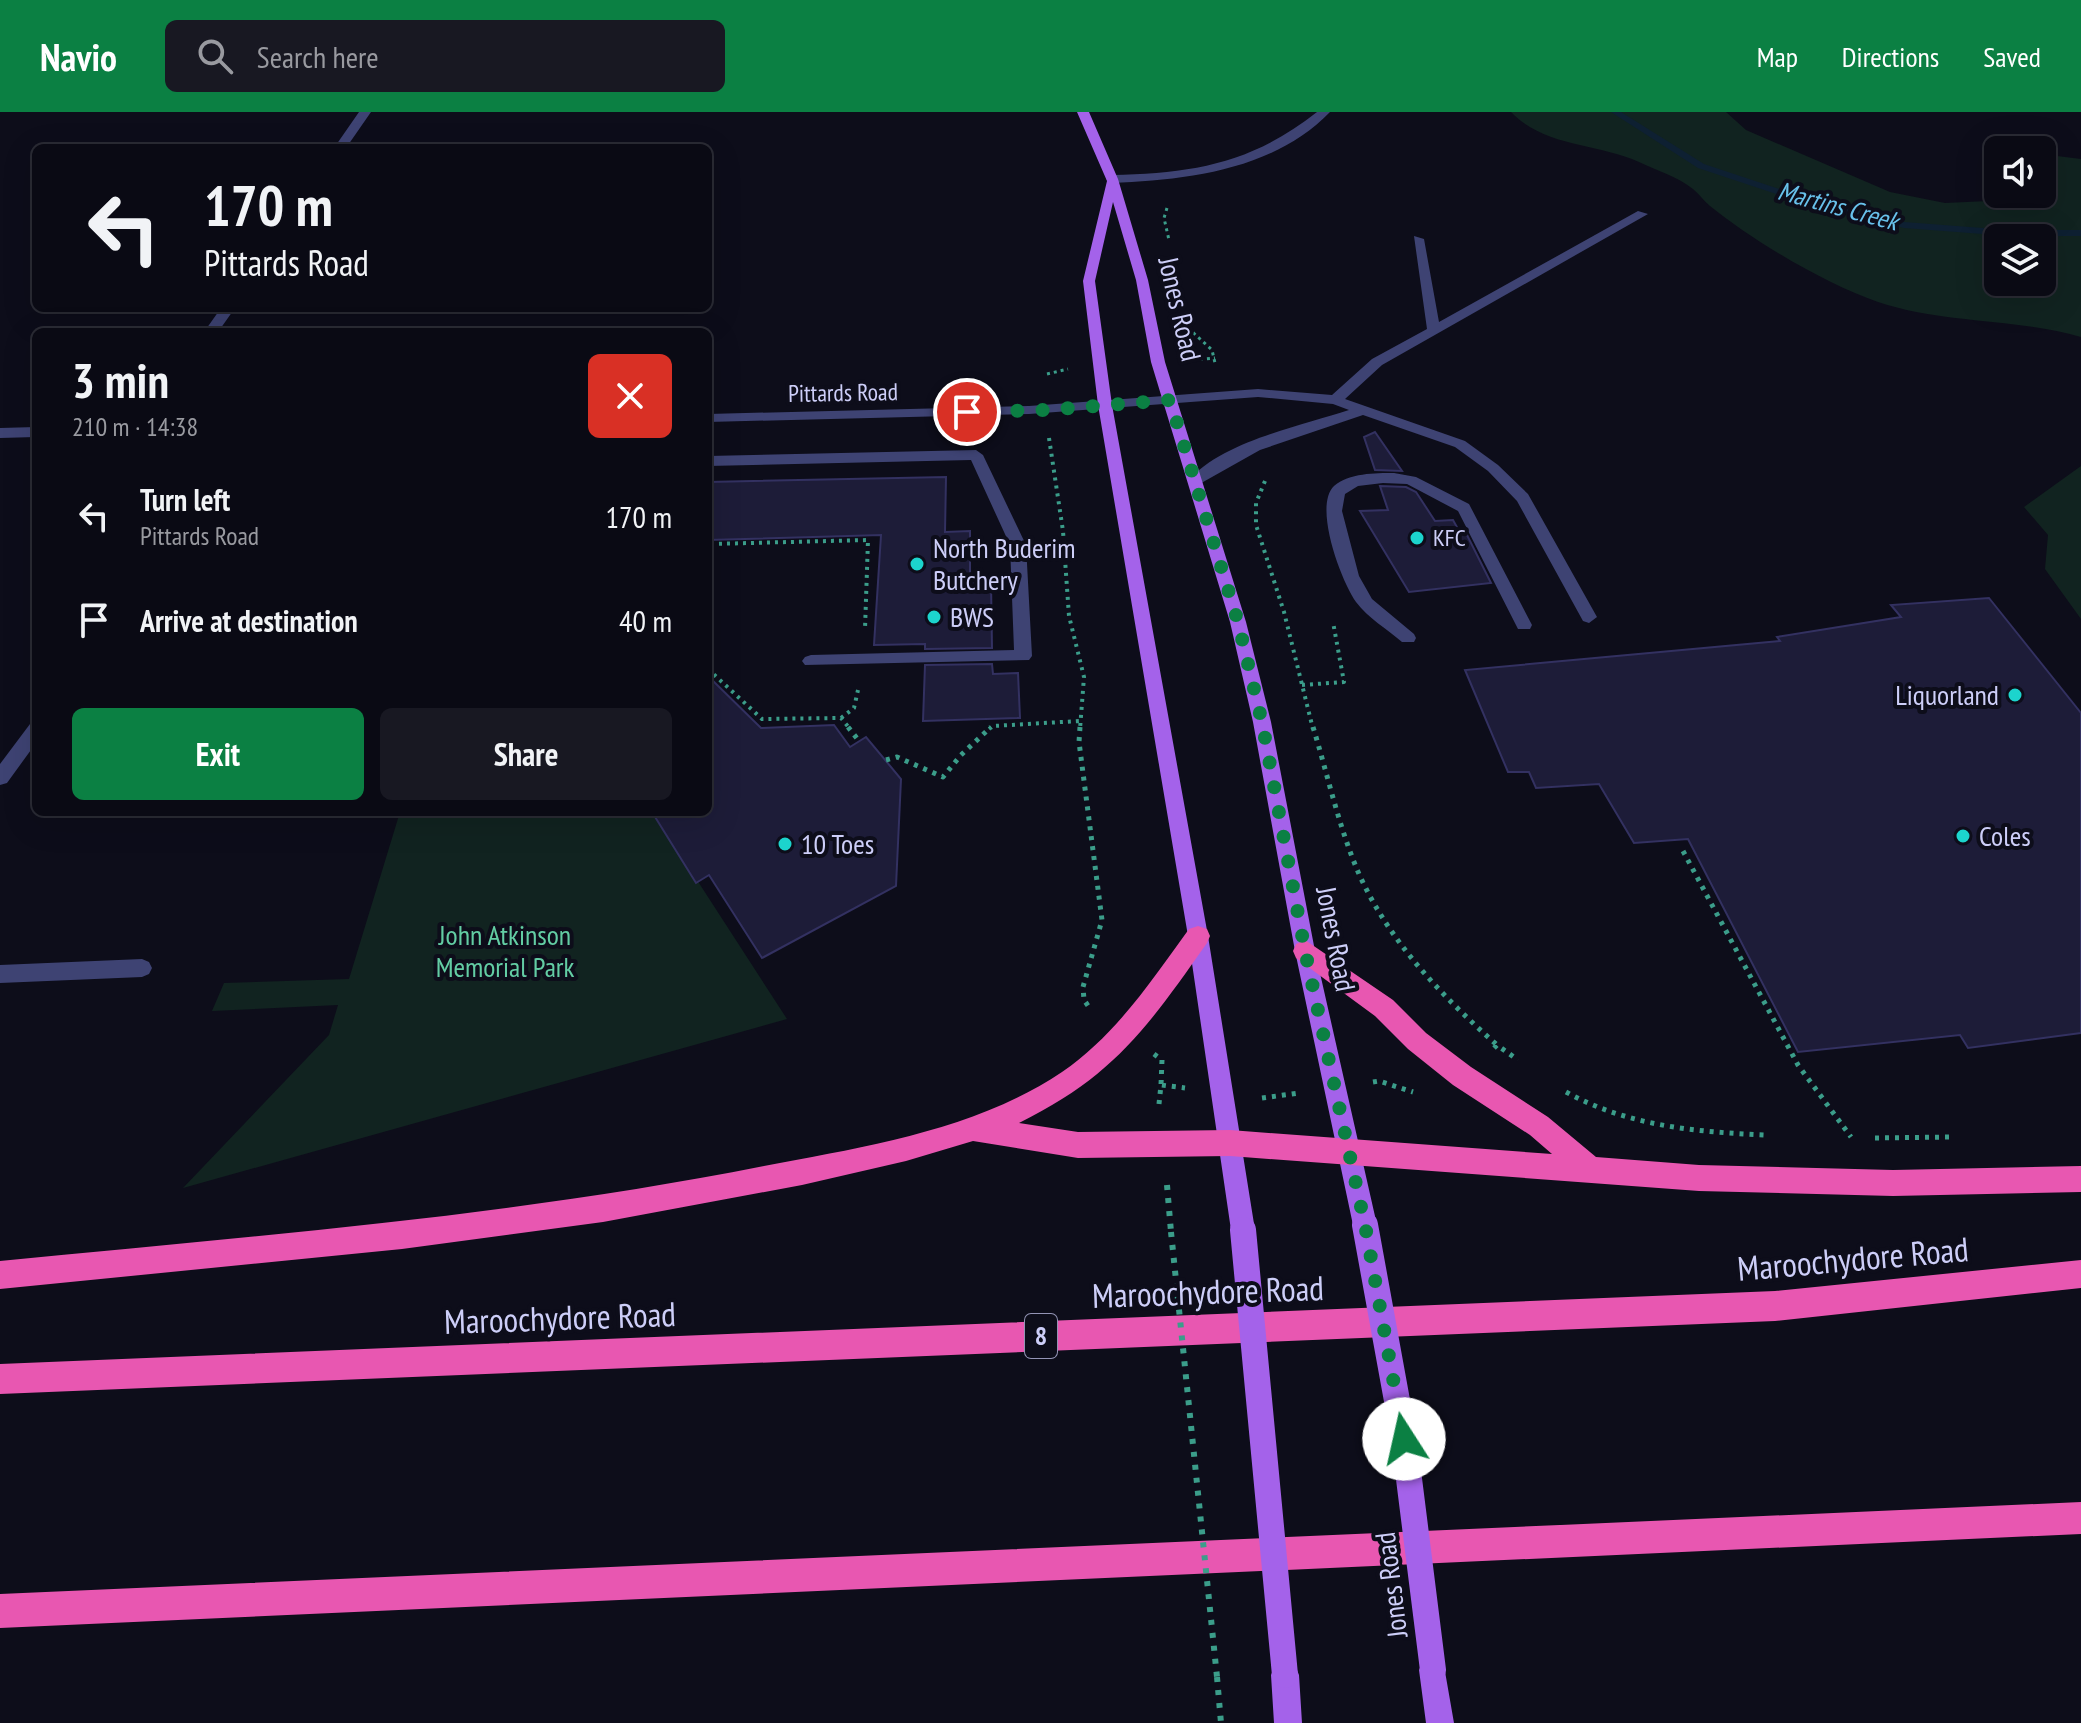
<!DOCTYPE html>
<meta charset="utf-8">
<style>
:root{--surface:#0a0a14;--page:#181822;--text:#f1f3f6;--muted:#999aa0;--line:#2a2b34;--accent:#0b8043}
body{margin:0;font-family:"PT Sans Narrow",sans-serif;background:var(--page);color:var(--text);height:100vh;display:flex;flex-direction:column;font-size:30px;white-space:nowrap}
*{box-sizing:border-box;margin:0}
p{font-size:26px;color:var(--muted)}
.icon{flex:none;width:44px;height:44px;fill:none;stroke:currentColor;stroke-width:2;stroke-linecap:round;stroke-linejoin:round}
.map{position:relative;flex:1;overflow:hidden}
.panel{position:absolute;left:32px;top:216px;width:680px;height:488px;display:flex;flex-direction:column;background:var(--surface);border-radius:12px;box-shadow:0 8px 32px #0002,0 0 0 2px var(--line)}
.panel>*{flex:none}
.top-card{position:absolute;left:32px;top:32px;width:680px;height:168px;border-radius:12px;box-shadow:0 8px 32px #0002,0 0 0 2px var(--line);background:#0a0a14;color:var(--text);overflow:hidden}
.tools{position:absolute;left:1984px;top:24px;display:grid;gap:16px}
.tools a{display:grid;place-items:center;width:72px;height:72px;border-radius:12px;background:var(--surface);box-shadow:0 8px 32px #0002,0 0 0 2px var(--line);font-size:40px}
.pin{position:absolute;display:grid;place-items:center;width:68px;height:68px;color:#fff;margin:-34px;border:4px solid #fff;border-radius:50%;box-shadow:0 2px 8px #0007}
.me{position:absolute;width:88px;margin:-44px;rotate:350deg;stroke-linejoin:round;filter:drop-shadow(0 0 6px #0008)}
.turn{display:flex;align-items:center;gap:28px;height:168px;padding:0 40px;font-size:36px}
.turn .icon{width:104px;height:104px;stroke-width:2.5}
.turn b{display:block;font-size:56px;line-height:68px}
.round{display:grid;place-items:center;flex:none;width:84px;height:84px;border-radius:12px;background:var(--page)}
.head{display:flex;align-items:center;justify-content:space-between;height:136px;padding:0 40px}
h1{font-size:48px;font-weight:700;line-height:60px}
.action{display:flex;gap:16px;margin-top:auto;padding:16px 40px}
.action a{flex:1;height:92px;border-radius:12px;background:var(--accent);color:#fff;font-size:32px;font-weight:700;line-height:92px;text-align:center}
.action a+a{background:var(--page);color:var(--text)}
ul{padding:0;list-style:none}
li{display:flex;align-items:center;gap:24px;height:104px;padding:0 40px}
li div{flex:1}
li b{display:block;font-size:30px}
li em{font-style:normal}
header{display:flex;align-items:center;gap:48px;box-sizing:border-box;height:112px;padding:0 40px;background:var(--accent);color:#fff}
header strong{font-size:38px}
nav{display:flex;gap:44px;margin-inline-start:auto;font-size:28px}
.search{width:560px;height:72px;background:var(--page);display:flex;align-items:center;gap:20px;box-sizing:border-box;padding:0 28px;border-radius:12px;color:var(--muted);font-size:30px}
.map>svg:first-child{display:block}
.green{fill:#112320;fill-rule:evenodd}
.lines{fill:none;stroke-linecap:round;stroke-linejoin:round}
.stream{fill:#0e2032;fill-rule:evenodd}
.building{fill:#1d1c38;stroke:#333161;stroke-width:2}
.path-far3{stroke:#3b9d8a;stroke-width:3;stroke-dasharray:3 4;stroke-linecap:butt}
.path-far2{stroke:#3b9d8a;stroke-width:4;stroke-dasharray:3 5;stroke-linecap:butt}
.path-far1{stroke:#3b9d8a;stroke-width:5;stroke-dasharray:4 6;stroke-linecap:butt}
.path{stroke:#3b9d8a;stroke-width:6;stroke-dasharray:5 8;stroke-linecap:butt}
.minor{fill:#3e4373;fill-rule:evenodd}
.major{fill:#a462ea;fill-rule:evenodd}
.highway{fill:#e857b1;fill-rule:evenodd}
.path-bridge{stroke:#3b9d8a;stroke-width:6;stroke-dasharray:5 8;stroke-linecap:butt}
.major-bridge{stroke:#a462ea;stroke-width:26}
.route{stroke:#0b8043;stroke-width:14;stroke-dasharray:0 25.2}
.poi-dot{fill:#1cd4cd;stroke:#0d0d1a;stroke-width:3}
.labels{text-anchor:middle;stroke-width:8;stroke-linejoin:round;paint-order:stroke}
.far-street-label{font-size:24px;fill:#cdcef8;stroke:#0d0d1a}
.far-poi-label{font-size:24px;fill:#cdcef8;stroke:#0d0d1a;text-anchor:start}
.far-water-label{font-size:26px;font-style:italic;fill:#68c1eb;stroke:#0d0d1a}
.shield{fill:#0d0d1a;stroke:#9394b5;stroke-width:2}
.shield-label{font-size:26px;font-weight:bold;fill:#cdcef8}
.street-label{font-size:28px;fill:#cdcef8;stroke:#0d0d1a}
.poi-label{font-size:28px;fill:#cdcef8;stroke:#0d0d1a;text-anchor:start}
.park-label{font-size:28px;fill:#63cda4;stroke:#0d0d1a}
.near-street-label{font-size:34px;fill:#cdcef8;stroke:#0d0d1a}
</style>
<header>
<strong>Navio</strong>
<div class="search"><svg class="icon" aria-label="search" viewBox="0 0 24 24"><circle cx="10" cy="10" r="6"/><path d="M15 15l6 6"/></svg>Search here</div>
<nav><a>Map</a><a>Directions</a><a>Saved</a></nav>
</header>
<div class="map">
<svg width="2081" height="1611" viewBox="0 0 2081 1611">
<rect width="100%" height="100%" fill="#0d0d1a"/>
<path class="green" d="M1511,0H1726L1746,18L1890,80L1945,91L2031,87L2033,82H2042V46L2049,43L2081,47V225C2015,206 1944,212 1878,190C1826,172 1753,129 1710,94C1704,89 1699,82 1693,77C1678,65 1656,58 1639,50C1597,31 1544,35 1511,0ZM1998,126H2042V170H1998Z
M2081,354V507L2045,457L2048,423L2024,395Z
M400,700H653L787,907L183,1076L329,923L338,893L212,899L224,871L349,867Z"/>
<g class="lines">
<path class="stream" d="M1611,0H1621L1704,52L1803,85L1904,110L2009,118H2081V124H2009L1904,116L1797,89L1698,56Z"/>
</g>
<path class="building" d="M1375,320L1402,359L1375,358L1364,325Z
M946,365L945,420L970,419V471L991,470L992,536L925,537V532L874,533L881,423L708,428V370Z
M1380,374L1406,375L1416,380L1435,409L1453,408L1458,417H1464L1491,471L1409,480L1360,399L1388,398Z
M1989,486L2081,601V921L1968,936L1960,923L1798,940L1688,727L1634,731L1599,672L1536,676L1529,660H1508L1465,558L1780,529L1777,525L1901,505L1891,493Z
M992,552L993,562L1018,561L1020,606L923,609L925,553Z
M708,564L761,616L834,613L850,635L866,625L901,667L896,774L762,846L709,763L696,771L652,700H708Z"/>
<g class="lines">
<path class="path-far3" d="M1167,96L1164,106L1169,128
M1188,216L1212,238L1215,251
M1193,248L1215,246
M1047,262L1068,257"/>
<path class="path-far2" d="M1049,326L1063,419L1069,504L1084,565L1080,617
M1265,369L1256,391V413L1284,500L1313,617
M711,432L868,428L865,517
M708,447L709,433
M708,557L762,607L841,606L850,617
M1302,573L1344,570L1333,510
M841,606L854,596L858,578
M989,617L993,614L1079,609"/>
<path class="path-far1" d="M848,615L859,629
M1080,615L1079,630L1102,808L1083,875L1084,888L1091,898
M1313,615C1328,664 1339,716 1359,762C1390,831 1442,884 1497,933
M886,648L897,645L943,665L961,643L991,615
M1683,739L1798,953L1851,1025
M1494,936L1497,933L1518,948
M1154,942L1162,948L1161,973
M1373,970L1379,969L1413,980
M1566,980C1628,1014 1696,1020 1765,1023
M1262,986L1299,981
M1159,992L1161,973L1185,976
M1875,1026L1953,1025"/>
<path class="path" d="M1167,1073L1171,1120
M1217,1565L1221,1611"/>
<path class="minor" d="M359,0H371L346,36H334Z
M1317,0H1330C1274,58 1187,68 1112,71L1106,67L1112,63C1193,61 1251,52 1317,0Z
M1638,99L1648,102L1382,253L1345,287L1465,329L1498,353L1528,382L1597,505L1589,511L1583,509L1517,389L1488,359L1455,335L1363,303L1260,338L1196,374L1188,369C1222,329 1301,314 1349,298L1333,292L1258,285L1029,302L708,310V302L1029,294L1258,277L1332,283L1372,247L1427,217L1414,124L1424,127L1439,210Z
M221,196H235L218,220H204Z
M36,315V325L0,326V316Z
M976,338L983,343L1026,433L1032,544L1029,548L805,553L802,549L805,545L811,543L1014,538L1010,433L971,348L708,354V344Z
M1394,361L1416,365L1469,392L1532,513L1530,517H1518L1458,399L1407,372L1383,371L1358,374L1345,382L1342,399L1359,464L1372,487L1414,522L1416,526L1414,530H1402C1387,517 1368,506 1356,490C1341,469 1313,394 1334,374C1349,361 1375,361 1394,361Z
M36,610V631L7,671L0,673V652L30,612Z
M142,847L149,850L152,856L149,862L142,865L0,871V853Z"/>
<path class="major" d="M1077,0H1089L1118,67L1148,168L1165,250L1246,510L1271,610L1315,839L1377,1113L1373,1121L1365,1125L1357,1121L1353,1113L1295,839L1253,610L1230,510L1151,250L1136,168L1113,90L1095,169L1112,293L1208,824L1255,1118L1251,1126L1243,1130L1235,1126L1231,1118L1188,824L1098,293L1083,169L1107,69Z
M1433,1544L1443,1548L1454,1611H1426L1419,1558L1423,1548Z
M1285,1549L1295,1553L1299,1563L1302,1611H1274L1271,1563L1275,1553Z"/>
<path class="highway" d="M1198,814L1207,817L1210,824L1207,831C1147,916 1114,964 1019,1011L1078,1020L1230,1018L1552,1042L1530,1023L1453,973L1408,937L1375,904L1296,846L1293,839L1296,832L1305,828L1393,888L1426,921L1471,955L1548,1005L1596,1045L1699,1053L1893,1058L2081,1054V1080L1893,1084L1699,1079L1230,1044L1078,1046L973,1029L906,1049L802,1073L603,1110L402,1137L0,1177V1149C256,1124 512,1104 764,1054C865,1035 976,1018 1062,960C1116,923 1152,868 1189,817Z
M2081,1148V1176L1775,1209L0,1282V1252L1775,1179Z
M2081,1390V1422L0,1516V1482Z"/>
<path class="path-bridge" d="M1171,1120L1217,1565"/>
<path class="major-bridge" d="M1365,1113L1404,1327L1433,1558
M1243,1118L1285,1563"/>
</g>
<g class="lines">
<path class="route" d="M967,300L1046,298L1170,288L1238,510L1262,610L1305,839L1365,1113L1404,1327"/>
</g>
<g class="poi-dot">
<circle cx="1417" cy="426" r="8"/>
<circle cx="917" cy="452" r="8"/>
<circle cx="934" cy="505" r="8"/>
<circle cx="2015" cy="583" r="8"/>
<circle cx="1963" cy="724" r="8"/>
<circle cx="785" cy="732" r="8"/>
</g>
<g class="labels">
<g class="far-street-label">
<text transform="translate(843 281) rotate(-1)" y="8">Pittards Road</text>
</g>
<g class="far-poi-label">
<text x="1433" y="434">KFC</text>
</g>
<g class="far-water-label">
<text transform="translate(1838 94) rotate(15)" y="9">Martins Creek</text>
</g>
<rect class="shield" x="1025" y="1202" width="32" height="44" rx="6"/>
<g class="shield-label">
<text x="1041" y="1233">8</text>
</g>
<g class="street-label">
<text transform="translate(1180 197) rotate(77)" y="10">Jones Road</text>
<text transform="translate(1336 827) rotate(79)" y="10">Jones Road</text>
<text transform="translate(1391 1473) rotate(-97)" y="10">Jones Road</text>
</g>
<g class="poi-label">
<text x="933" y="446">North Buderim<tspan x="933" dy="32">Butchery</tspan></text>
<text x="950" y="515">BWS</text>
<text x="1999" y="593" text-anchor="end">Liquorland</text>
<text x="1979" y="734">Coles</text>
<text x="801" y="742">10 Toes</text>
</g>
<g class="park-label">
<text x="505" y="833">John Atkinson<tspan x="505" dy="32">Memorial Park</tspan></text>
</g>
<g class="near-street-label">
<text transform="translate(1853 1147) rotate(-5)" y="12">Maroochydore Road</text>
<text transform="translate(1208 1180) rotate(-2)" y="12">Maroochydore Road</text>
<text transform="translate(560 1206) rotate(-2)" y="12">Maroochydore Road</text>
</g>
</g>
</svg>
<div class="tools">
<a><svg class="icon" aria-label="sound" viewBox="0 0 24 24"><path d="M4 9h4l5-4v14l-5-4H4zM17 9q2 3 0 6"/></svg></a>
<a><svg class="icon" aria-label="layers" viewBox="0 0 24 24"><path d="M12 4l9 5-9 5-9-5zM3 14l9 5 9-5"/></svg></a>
</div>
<div class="pin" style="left:967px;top:300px;background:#d93025"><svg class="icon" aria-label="arrive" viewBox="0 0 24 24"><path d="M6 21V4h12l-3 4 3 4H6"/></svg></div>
<svg class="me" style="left:1404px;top:1327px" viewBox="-20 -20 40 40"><circle r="19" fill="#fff"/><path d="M0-13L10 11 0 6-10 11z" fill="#0b8043"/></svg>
<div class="top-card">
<div class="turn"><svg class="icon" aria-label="left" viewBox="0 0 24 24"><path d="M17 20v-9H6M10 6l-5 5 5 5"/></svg><div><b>170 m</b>Pittards Road</div></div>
</div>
<section class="panel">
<div class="head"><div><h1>3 min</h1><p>210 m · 14:38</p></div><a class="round" style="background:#d93025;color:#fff"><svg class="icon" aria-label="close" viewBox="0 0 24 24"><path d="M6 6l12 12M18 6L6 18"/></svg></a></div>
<ul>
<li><svg class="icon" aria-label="left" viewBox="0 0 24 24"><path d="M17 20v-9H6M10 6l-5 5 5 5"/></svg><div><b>Turn left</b><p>Pittards Road</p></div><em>170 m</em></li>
<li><svg class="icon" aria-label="arrive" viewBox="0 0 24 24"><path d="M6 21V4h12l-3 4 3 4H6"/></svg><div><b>Arrive at destination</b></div><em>40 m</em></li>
</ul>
<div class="action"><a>Exit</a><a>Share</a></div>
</section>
</div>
